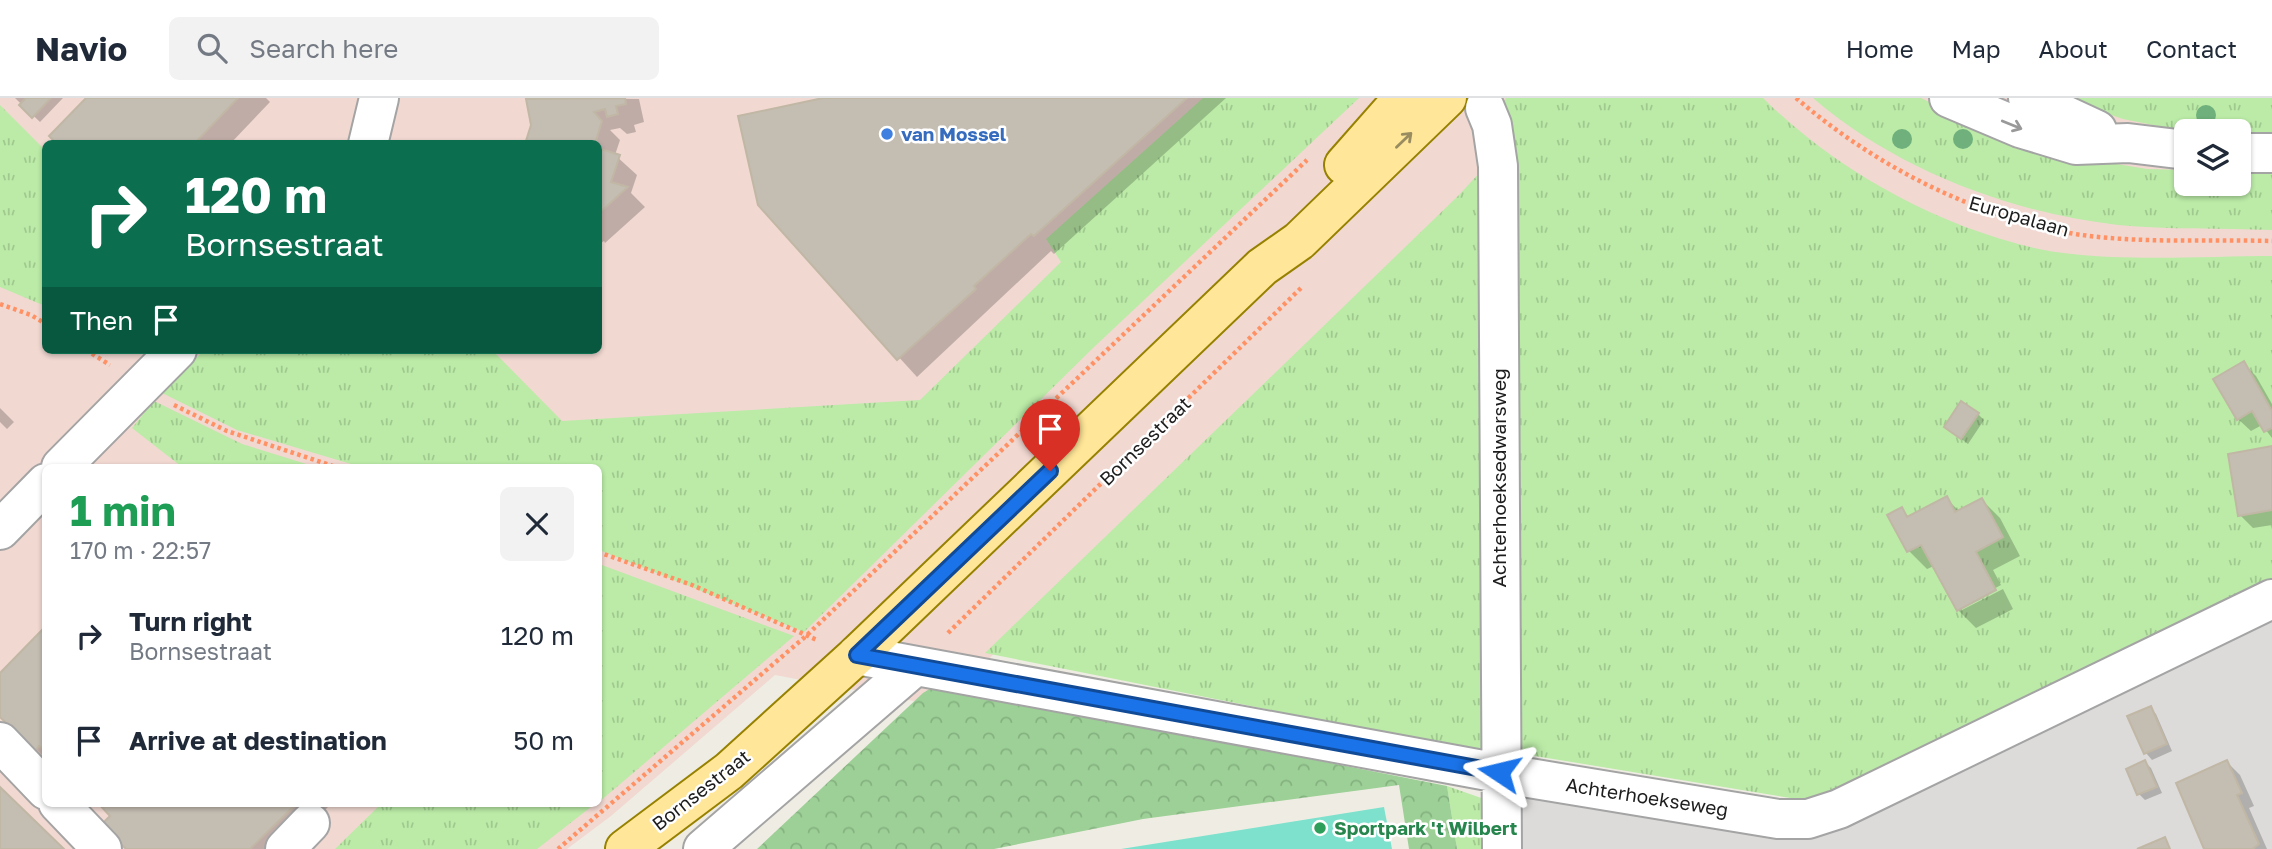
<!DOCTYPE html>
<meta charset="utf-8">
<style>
:root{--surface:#fff;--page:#f2f2f3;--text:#1f2937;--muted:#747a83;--line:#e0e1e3}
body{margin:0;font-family:"Golos Text",sans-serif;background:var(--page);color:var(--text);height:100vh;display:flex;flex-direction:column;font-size:26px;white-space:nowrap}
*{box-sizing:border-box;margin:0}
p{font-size:23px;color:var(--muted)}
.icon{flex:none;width:38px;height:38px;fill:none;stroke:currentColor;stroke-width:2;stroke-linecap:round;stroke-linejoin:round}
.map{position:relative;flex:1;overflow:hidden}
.details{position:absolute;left:42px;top:366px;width:560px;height:343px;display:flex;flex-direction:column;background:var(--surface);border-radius:10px;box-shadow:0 2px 5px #0004}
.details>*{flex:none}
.guide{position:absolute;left:42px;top:42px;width:560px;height:214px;border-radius:10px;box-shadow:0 2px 5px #0004;background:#0b6e4f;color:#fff;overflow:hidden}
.buttons{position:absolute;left:2174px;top:21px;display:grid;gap:14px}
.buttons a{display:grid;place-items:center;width:77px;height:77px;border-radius:10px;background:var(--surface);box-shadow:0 2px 5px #0004;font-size:35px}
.pin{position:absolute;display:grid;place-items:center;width:60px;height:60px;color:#fff;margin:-72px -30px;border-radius:50% 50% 50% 0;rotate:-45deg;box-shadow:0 0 7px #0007}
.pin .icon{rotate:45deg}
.me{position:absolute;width:77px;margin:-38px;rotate:280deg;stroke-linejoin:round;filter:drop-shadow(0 0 5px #0008)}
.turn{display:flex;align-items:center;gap:24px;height:147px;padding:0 28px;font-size:32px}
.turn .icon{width:91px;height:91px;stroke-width:2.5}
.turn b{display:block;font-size:49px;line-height:60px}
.then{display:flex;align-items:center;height:66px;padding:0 28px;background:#0003;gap:14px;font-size:26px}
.round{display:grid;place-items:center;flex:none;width:74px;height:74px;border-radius:10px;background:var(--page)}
.head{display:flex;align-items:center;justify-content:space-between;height:119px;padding:0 28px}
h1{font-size:42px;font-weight:700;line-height:52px;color:#1e9e55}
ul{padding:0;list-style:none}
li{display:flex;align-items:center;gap:21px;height:105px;padding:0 28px}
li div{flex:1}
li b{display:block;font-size:26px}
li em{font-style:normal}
header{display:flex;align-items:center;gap:42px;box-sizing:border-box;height:98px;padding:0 35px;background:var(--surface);border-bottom:2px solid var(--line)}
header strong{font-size:33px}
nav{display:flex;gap:38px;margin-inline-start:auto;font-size:24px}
.search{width:490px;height:63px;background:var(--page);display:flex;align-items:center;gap:18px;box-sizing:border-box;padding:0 24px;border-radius:10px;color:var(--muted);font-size:26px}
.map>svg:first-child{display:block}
.residential{fill:#dcdbda}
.commercial{fill:#f1d8d1;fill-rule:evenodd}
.grass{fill:url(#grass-tufts)}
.forest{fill:url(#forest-crowns)}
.pitch{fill:#7ee1cd}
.shadow{fill:#0003}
.building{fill:#c4bdb2;stroke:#c1b7a5;stroke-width:2}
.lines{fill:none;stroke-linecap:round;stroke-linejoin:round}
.minor-casing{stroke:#a4a4a4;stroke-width:42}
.major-casing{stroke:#978100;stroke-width:42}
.path{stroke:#ff9164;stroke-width:4.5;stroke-dasharray:3.5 3.5;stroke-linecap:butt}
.minor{stroke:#fff;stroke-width:38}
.major{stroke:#ffe698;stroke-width:38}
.tree{fill:#6fb07c}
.oneway{stroke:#999}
.oneway2{stroke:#998c61}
.route-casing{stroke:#114b97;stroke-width:18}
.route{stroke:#1a73e8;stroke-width:12}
.shop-dot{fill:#3f7fe0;stroke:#fff;stroke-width:2.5}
.leisure-dot{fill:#2e9e5b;stroke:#fff;stroke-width:2.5}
.labels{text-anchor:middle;stroke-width:5;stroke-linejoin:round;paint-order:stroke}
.shop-label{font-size:19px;font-weight:bold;fill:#366cbe;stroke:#fff;text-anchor:start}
.street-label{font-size:19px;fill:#1d1d1d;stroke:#fff}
.leisure-label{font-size:19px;font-weight:bold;fill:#27864d;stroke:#fff;text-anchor:start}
</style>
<header>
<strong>Navio</strong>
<div class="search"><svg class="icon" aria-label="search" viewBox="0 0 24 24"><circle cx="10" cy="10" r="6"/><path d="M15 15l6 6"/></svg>Search here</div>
<nav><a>Home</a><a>Map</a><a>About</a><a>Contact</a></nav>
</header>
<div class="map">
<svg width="2272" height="751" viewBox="0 0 2272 751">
<defs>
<pattern id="grass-tufts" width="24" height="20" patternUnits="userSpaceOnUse" patternTransform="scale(1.75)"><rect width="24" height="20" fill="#bbeba7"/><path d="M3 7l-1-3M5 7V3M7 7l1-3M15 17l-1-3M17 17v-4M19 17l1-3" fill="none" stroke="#a0c98f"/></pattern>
<pattern id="forest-crowns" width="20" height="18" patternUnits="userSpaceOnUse" patternTransform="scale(1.75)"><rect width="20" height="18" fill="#9cd096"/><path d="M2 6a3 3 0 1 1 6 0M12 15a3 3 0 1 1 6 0" fill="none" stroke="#86b281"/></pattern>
</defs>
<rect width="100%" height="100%" fill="#efede3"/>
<path class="residential" d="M2272,496V751H1522V688L1817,734Z"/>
<path class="commercial" d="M0,0H1570L940,608L775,577L611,718L567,751H0ZM46,46H598V252H46ZM46,369H598V705H46Z
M1730,0H2272V179L1968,153ZM2186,33H2238V86H2186Z"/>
<path class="grass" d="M1203,0H1359L1093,250L804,534L599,452L598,369H361L237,332L162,295L204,252H492L562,323L920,302L1061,164L1046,141Z
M1506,0H1763C1835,72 1938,129 2039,151C2106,165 2202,158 2272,158V504L1809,703L1517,655L1488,29Z
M1813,0H1921L1991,35L2050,55L2147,71L2186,72V86H2238V74L2272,75V132C2221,130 2169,132 2118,127C2011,115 1895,71 1813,0Z
M2060,0H2272V37L2183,33L2123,21Z
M0,7L45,52V208L0,189Z
M1483,71L1486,655L985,555L1458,98Z
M154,303L242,346L316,369H182L132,330Z
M599,466L794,538L599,704L598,466Z
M1447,688L1487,702L1488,751H1457Z
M382,705H596L537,751H335Z"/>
<path class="forest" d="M936,587L1447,688L1457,751H1409L1399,687L1143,721L994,751H757L923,595Z"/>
<path class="pitch" d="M1384,709L1392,751H1121Z"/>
<path class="shadow" d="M15,0H63L40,24Z
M88,0H266L270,4L230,46H60Z
M540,0L639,1L644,24L634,27L636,34L627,36L620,30L610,32L620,42L615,57L637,77L631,95L645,109L605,145L604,143L598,147V46H527L533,27L528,3Z
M830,0H1226L1054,156L1051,153L917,279L759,106Z
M2243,265L2256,278L2272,306V340L2262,327L2251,333L2238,321Z
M0,310L14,324L7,331L0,324Z
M1978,316L1984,322L1968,346L1946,329Z
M2272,351V427L2253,430L2240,417Z
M1947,401L1959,413L1982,402L2000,420L2020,458L1993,472L2001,487L1962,508V512L2003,491L2013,511L1976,530L1958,512L1934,468L1927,471L1909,453L1901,411L1910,420Z
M46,536V661L0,617V578Z
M2150,610L2156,616L2172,653L2152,662L2146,655L2129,619Z
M2145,664L2151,670L2162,695L2145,702L2139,696Z
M2227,664L2240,677L2254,708L2249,710L2267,751H2206Z
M100,705H332L286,751H127L113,718Z"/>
<path class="building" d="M26,0H51L32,20L19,7Z
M86,0H238L194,46H57L49,38Z
M625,0L626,6L616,8L618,16L607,19L605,11L594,14L602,23L595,46H525L531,27L526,1Z
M823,0H1187L1034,138L1031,136L974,188L976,191L897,262L758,107L738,18Z
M598,50L620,57L611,84L628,89L598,116Z
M2244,263L2272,313V330L2264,334L2252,313L2237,322L2213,281Z
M1961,303L1979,315L1961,341L1944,329Z
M2272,348V412L2238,418L2228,356Z
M1947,398L1955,414L1982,400L2003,439L1976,454L1996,492L1957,513L1921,447L1907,454L1887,417L1902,409L1907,419Z
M43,531L46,534V654L39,648L35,653L0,619V575Z
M2151,608L2167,646L2144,656L2127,618Z
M2145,662L2157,689L2137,697L2126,671Z
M2227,662L2242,695L2237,697L2259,746L2253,751H2204L2176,685Z
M0,689L64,751H0Z
M98,705H297L250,751H126L101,727L110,718Z
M2165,739L2170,751H2137Z"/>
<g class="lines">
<g class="minor-casing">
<path id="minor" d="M1949,0L2020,30L2076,47L2128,45L2186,52
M2028,0L2097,32
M1485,10L1492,27L1498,68L1502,751
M368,46L379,0
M2238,55H2272
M61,369L177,252
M0,432L46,385
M857,557L1499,675L1778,721H1808L1839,711L2272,501
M0,644L46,692
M58,705L102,751
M285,751L310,725
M703,751L914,569"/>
</g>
<g class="major-casing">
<path id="major" d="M1344,67L1403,0
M625,751L729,673L857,557L1262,169L1299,143L1447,0"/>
</g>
<path class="path" d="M1796,0C1871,64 1958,110 2054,132C2121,147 2203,141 2272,143
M0,206L31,217L46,226
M86,252L110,267
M174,307L227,333L336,369
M598,454L692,487L817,542
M948,535L1302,189
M558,751L806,538L1307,62"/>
<use href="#minor" class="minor"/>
<use href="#major" class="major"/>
</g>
<g class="tree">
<circle cx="2206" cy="17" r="10"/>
<circle cx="1902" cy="41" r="10"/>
<circle cx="1963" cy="41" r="10"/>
</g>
<defs><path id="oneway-shaft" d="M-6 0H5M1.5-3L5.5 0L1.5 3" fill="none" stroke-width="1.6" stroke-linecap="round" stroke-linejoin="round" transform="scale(1.75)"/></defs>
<use class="oneway" href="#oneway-shaft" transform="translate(2012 27) rotate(22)"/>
<use class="oneway2" href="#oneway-shaft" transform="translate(1404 42) rotate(-44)"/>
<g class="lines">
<g class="route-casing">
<path id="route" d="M1050,373L857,557L1499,674"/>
</g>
<use href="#route" class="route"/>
</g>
<circle class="shop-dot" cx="887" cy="36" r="7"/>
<circle class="leisure-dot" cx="1320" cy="730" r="7"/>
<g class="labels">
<g class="shop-label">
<text x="901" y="43">van Mossel</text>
</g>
<g class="street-label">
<text transform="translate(2019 118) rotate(16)" y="7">Europalaan</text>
<text transform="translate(1145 343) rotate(-44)" y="7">Bornsestraat</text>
<text transform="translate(1499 380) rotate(-90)" y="7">Achterhoeksedwarsweg</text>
<text transform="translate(701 692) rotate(-38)" y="7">Bornsestraat</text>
<text transform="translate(1647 699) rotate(9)" y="7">Achterhoekseweg</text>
</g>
<g class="leisure-label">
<text x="1334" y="737">Sportpark 't Wilbert</text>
</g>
</g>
</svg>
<div class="buttons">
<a><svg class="icon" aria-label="layers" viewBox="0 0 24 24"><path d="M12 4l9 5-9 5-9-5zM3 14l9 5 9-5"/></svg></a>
</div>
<div class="pin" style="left:1050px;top:373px;background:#d93025"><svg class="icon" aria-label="arrive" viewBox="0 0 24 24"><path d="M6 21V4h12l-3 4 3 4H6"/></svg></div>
<svg class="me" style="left:1499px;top:674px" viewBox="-20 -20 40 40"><path d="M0-17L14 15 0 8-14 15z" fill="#1a73e8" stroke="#fff" stroke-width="4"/></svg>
<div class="guide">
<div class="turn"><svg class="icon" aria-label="right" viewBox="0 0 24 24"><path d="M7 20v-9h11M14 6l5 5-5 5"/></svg><div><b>120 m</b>Bornsestraat</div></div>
<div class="then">Then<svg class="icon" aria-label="arrive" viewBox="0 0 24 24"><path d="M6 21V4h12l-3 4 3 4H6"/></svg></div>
</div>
<section class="details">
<div class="head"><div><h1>1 min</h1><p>170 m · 22:57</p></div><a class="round"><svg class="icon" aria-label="close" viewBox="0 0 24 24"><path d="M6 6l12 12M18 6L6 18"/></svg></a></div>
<ul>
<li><svg class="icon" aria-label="right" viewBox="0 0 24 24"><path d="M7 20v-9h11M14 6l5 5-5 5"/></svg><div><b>Turn right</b><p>Bornsestraat</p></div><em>120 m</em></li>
<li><svg class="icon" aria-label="arrive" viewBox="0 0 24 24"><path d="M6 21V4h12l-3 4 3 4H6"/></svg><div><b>Arrive at destination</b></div><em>50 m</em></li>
</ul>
</section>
</div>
